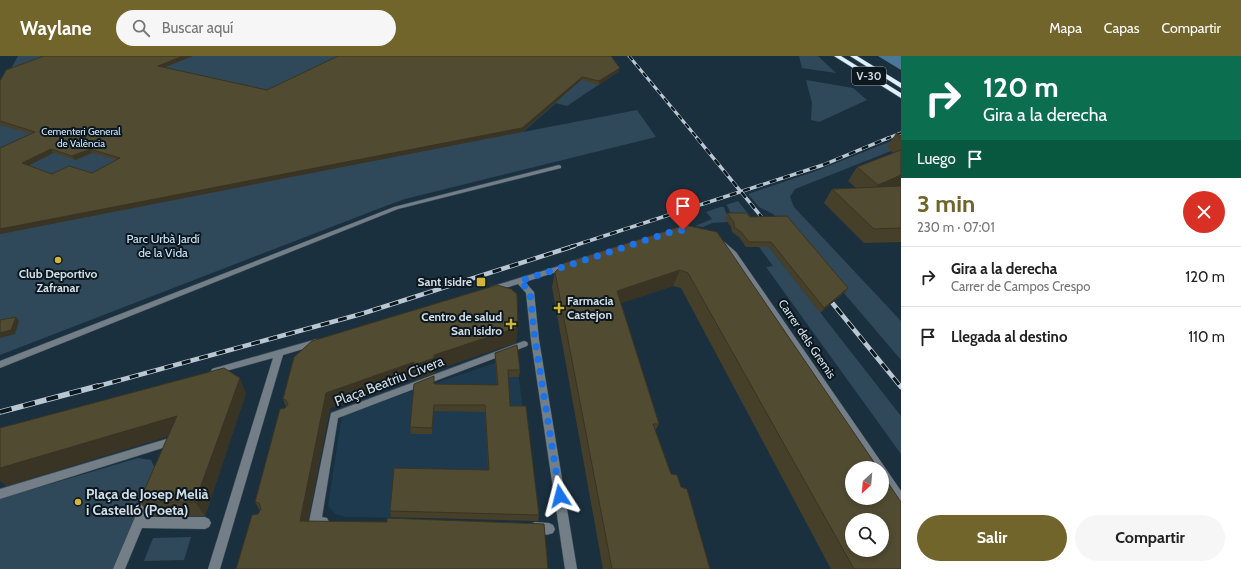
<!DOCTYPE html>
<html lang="es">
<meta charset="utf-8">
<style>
:root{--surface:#fff;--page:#f6f6f6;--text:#222;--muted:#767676;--line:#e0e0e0;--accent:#72652b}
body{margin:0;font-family:Cabin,sans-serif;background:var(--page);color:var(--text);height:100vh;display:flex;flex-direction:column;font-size:15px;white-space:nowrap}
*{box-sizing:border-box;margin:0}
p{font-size:13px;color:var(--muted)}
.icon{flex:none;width:22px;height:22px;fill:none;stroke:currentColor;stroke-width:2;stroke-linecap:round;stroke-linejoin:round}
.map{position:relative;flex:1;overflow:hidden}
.sheet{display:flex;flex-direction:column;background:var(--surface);width:340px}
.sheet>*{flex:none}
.guide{background:#0b6e4f;color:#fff;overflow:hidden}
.needle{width:26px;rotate:206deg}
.buttons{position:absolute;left:845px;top:405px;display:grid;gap:8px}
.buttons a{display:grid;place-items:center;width:44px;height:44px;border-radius:50%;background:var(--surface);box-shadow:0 2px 6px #0003;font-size:20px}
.pin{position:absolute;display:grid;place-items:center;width:34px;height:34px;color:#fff;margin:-41px -17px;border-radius:50% 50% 50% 0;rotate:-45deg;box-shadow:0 0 4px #0007}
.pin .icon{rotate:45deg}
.me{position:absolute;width:44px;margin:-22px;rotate:351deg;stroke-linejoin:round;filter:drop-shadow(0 0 3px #0008)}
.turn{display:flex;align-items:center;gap:14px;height:84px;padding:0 16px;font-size:18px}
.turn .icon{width:52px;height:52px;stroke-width:2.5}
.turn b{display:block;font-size:28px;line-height:34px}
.then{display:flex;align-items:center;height:38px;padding:0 16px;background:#0003;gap:8px;font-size:15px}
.round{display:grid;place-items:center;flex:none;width:42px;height:42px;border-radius:21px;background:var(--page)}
.summary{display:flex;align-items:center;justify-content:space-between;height:68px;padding:0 16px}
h1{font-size:24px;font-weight:800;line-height:30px;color:var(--accent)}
.button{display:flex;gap:8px;margin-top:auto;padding:8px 16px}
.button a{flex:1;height:46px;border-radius:24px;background:var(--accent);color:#fff;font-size:16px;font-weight:800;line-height:46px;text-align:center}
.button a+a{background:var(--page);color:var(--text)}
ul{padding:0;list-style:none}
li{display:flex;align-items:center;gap:12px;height:60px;padding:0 16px;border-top:1px solid var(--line)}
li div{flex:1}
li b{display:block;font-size:15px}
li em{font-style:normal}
header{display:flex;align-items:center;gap:24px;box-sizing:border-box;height:56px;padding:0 20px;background:var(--accent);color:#fff}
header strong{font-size:19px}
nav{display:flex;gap:22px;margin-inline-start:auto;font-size:14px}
.search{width:280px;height:36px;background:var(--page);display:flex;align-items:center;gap:10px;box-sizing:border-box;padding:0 14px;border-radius:22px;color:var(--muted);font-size:15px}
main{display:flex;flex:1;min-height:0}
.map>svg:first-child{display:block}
.built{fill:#1e3a4e}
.green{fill:#2f495b}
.water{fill:#4b7897}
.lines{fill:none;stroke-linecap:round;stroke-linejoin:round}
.street-casing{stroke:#374c5a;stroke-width:1}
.highway-casing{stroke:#374c5a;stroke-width:1}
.street{fill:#747e86;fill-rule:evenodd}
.highway{fill:#dfeffb;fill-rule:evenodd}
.rail-far3-casing{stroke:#b9c7d2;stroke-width:3}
.rail-far2-casing{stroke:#b9c7d2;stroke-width:3.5}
.rail-far1-casing{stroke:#b9c7d2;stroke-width:4.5}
.rail-casing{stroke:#b9c7d2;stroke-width:5.5}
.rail-far3{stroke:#0d171e;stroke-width:2;stroke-dasharray:5.5;stroke-linecap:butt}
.rail-far2{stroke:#0d171e;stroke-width:2.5;stroke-dasharray:7;stroke-linecap:butt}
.rail-far1{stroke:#0d171e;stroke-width:3;stroke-dasharray:9;stroke-linecap:butt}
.rail{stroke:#0d171e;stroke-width:4;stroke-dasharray:12;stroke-linecap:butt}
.wall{fill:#46402b;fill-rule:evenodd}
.shaded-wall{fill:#393423}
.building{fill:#514b32;stroke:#393423;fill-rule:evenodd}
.route{stroke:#1a73e8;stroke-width:7;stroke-dasharray:0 12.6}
.poi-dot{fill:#d3b635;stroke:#0d171e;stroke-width:1.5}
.labels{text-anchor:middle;stroke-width:4;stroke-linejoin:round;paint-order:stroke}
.far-park-label{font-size:10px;fill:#cce7fb;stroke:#0d171e}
.shield{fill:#0d171e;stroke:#96a2ab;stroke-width:1}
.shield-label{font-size:11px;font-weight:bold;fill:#d1dee8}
.park-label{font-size:12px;fill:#cce7fb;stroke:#0d171e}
.poi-label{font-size:12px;font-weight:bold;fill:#d1dee8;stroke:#0d171e;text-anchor:end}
.street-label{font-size:12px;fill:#d1dee8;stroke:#0d171e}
.near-street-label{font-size:14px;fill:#d1dee8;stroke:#0d171e}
.near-poi-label{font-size:14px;font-weight:bold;fill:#d1dee8;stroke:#0d171e;text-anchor:start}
</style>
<header>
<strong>Waylane</strong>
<div class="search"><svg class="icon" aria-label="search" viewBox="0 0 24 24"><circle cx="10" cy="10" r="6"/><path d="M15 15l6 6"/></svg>Buscar aquí</div>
<nav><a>Mapa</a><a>Capas</a><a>Compartir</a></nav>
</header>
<main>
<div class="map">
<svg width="901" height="513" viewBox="0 0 901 513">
<rect width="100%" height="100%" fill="#1a303f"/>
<path class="built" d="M516,300L537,463L345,461L335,458L328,450L341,364L343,360L415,334Z"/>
<path class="green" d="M18,0H608L619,15L567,50L556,47L523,76L637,54L656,81L405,143L383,151L0,299V32Z
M799,0H818L836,17L802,12Z
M806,24L853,32L867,44L819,66L811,64L812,47Z
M894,84L891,95L795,133L790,141L794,151L901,265V304L798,183L773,158L759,151L748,138L816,115Z
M738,145L751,161L732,162L728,151L726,149Z
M720,151H724L728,162H725L728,166L712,167L703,171L695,170L712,163L706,156Z
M759,191H769L901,360V398L766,211L773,210Z
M138,402L151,404L154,410L155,417L114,513H0V443Z
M191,481L184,504L144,505L153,482Z"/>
<path class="water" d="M878,0H901V14Z"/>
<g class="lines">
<g class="street-casing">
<path id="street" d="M559,109L561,110V112L398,153L0,312V305L394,151Z
M718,184H722L736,196L886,413L901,435V449L897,448L882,425V412H873L730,200L718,188L717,186Z
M566,208L570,210L569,212L525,226L534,236L539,284L577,513H565L531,284L526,237L518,228L493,236L489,233L490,231Z
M317,283L320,284L321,286L320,288L283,299L220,513H208L273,302L215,318L212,317L211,315L212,313L215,312Z
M524,285L527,286L528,288L527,290L338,362L322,461L327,462L329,466L327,470C322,472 316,472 311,470L309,466L331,357Z
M173,381L177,382L178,385L176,390L172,391L169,390L0,443V433Z
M148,439L152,440L153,444L147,461H205L209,463L211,467L209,471L205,473L142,472L125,513H113L144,440Z
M535,466L549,467L553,469L555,473L553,477C547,480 537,479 531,476L529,472L531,468Z"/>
</g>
<g class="highway-casing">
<path id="highway" d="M834,0H841L901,37V42Z
M850,0H857L901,27V32Z"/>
</g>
<use href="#street" class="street"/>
<use href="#highway" class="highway"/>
<g class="rail-far3-casing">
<path id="rail-far3" d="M629,0L698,83
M886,83L901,77"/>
</g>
<g class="rail-far2-casing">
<path id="rail-far2" d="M697,82L769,170
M570,191L823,109L888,82"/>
</g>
<g class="rail-far1-casing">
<path id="rail-far1" d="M825,238L901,331
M95,331L361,258L574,190"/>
</g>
<g class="rail-casing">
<path id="rail" d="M0,356L98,330"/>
</g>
<use href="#rail-far3" class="rail-far3"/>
<use href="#rail-far2" class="rail-far2"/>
<use href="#rail-far1" class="rail-far1"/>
<use href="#rail" class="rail"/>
</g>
<path class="wall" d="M193,0L165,11L267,34L619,15L599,29L581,24L522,76L0,178V92L31,78L0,69V25ZM53,97L75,104L92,97L116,104L92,117L52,118L28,110Z
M896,77L901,80V129L897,130H901V186L864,187L824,147L832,133L856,132L848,125L857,111L893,97L887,91Z
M727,157L750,161L848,232L844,237L820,257L769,191H746L739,181L732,176L731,171L725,162Z
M685,169L901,513H831L681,232L673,230L621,247L659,368L655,375L671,418L710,513H603L552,231L555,216Z
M518,270L516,285L515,287L435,314V317L415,324V321L330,352L308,465L548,513L258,458L260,455L255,446L285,352L286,351L283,343Z
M495,297L520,314L519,321H508L510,350L539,459L538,465L391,461L390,455L488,414L485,356L434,355L432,378H411L410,371L434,328L497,329L495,304Z
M246,337L205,460H151L139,446L168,380L6,430Z"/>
<path class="shaded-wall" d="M183,0H193L160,13L158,10Z
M620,12L619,15L599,29V25Z
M582,21L581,24L522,76L0,178V173Z
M51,93L53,97L24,112L22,107Z
M90,93L92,97L75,104L72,100Z
M901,119V129L869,143L878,129Z
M680,214L673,230L613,250L617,235Z
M848,232L844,237L820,257L824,252Z
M16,261L19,265L15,278L0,282V277Z
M518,270L516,285L515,287L435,314V317L415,324V321L330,352L305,478L300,465L326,337Z
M240,322L246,337L205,460L195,446Z
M434,349V355L432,378V372Z
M177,360L186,375L6,430L0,425V412Z"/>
<path class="building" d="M44,0H183L158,10L267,34L338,0H611L620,12L599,25L582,21L522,72L0,173V92L35,76L0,65V25L6,14ZM51,93L72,100L90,93L120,102L92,117L69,110L52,118L22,107Z
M896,77L901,80V83Z
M901,94V119L878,129L857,111Z
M901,130V172L874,173L832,133Z
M727,157H746L750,161L787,160L848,232L824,252L771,186H749L741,176L734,171V166Z
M685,169L717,176L878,412H852V442H882V418L901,446V513H854L688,217L680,214L617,235L659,368H653L671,418L677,419L681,431L687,433L710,513H612L555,216L564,207ZM852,464H882V494H852Z
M497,229L511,233L517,238L518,270L516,272L434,299V302L414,309V306L326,337L300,465L387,466V462L544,468L548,513H236L252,459L258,458L261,453L259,447L255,446L280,353L285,352L288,348L286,344L283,343L294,301L312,285Z
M16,261L11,274L0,277V264Z
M517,289L520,314H508L510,350H526L539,459L390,455L394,412L489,414L485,349H434L432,372L410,371L414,328L434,320V328L498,329L495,297Z
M224,312L240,322L195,446H139L177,360L0,412V372Z"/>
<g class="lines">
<path class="route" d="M560,440L535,284L530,236L520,225L671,176L683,174"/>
</g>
<g class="poi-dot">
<circle cx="58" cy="204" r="4"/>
<rect x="476" y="221" width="10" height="10" rx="2"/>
<path d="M557 246h4v4h4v4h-4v4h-4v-4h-4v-4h4z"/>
<path d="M509 262h4v4h4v4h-4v4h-4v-4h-4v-4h4z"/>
<circle cx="78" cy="446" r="4"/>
</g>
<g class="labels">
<g class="far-park-label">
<text x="81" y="79">Cementeri General<tspan x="81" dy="12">de València</tspan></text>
</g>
<rect class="shield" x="852" y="11" width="34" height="18" rx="3"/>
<g class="shield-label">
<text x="869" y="24">V-30</text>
</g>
<g class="park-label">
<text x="163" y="187">Parc Urbà Jardí<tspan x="163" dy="14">de la Vida</tspan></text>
</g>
<g class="poi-label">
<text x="58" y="222" text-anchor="middle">Club Deportivo<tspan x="58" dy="14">Zafranar</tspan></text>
<text x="472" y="230">Sant Isidre</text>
<text x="567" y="249" text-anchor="start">Farmacia<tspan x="567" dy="14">Castejon</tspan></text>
<text x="502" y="265">Centro de salud<tspan x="502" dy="14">San Isidro</tspan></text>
</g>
<g class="street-label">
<text transform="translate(807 283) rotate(56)" y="4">Carrer dels Gremis</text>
</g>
<g class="near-street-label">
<text transform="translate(389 325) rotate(-21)" y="5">Plaça Beatriu Civera</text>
</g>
<g class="near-poi-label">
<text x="86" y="443">Plaça de Josep Melià<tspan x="86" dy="16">i Castelló (Poeta)</tspan></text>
</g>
</g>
</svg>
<div class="buttons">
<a><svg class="needle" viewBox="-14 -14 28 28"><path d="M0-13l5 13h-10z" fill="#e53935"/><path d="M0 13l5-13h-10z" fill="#767676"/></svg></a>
<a><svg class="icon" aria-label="search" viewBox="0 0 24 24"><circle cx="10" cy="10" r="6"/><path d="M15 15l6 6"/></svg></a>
</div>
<div class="pin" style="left:683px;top:174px;background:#d93025"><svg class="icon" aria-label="arrive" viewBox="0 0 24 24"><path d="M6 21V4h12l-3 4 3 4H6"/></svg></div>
<svg class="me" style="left:560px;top:440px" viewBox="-20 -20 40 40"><path d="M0-17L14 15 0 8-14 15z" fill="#1a73e8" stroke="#fff" stroke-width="4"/></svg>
</div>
<section class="sheet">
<div class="guide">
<div class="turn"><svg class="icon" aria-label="right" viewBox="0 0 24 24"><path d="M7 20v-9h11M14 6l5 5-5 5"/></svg><div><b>120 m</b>Gira a la derecha</div></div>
<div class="then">Luego<svg class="icon" aria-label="arrive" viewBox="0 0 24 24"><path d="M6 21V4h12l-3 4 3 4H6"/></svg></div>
</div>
<div class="summary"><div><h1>3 min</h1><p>230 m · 07:01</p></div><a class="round" style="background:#d93025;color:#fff"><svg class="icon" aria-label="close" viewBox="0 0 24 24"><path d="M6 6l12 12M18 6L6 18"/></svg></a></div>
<ul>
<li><svg class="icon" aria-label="right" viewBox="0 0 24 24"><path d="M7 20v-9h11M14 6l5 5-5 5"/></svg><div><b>Gira a la derecha</b><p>Carrer de Campos Crespo</p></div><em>120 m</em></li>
<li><svg class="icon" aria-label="arrive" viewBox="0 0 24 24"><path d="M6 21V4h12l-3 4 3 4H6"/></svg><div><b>Llegada al destino</b></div><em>110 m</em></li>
</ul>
<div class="button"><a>Salir</a><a>Compartir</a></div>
</section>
</main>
